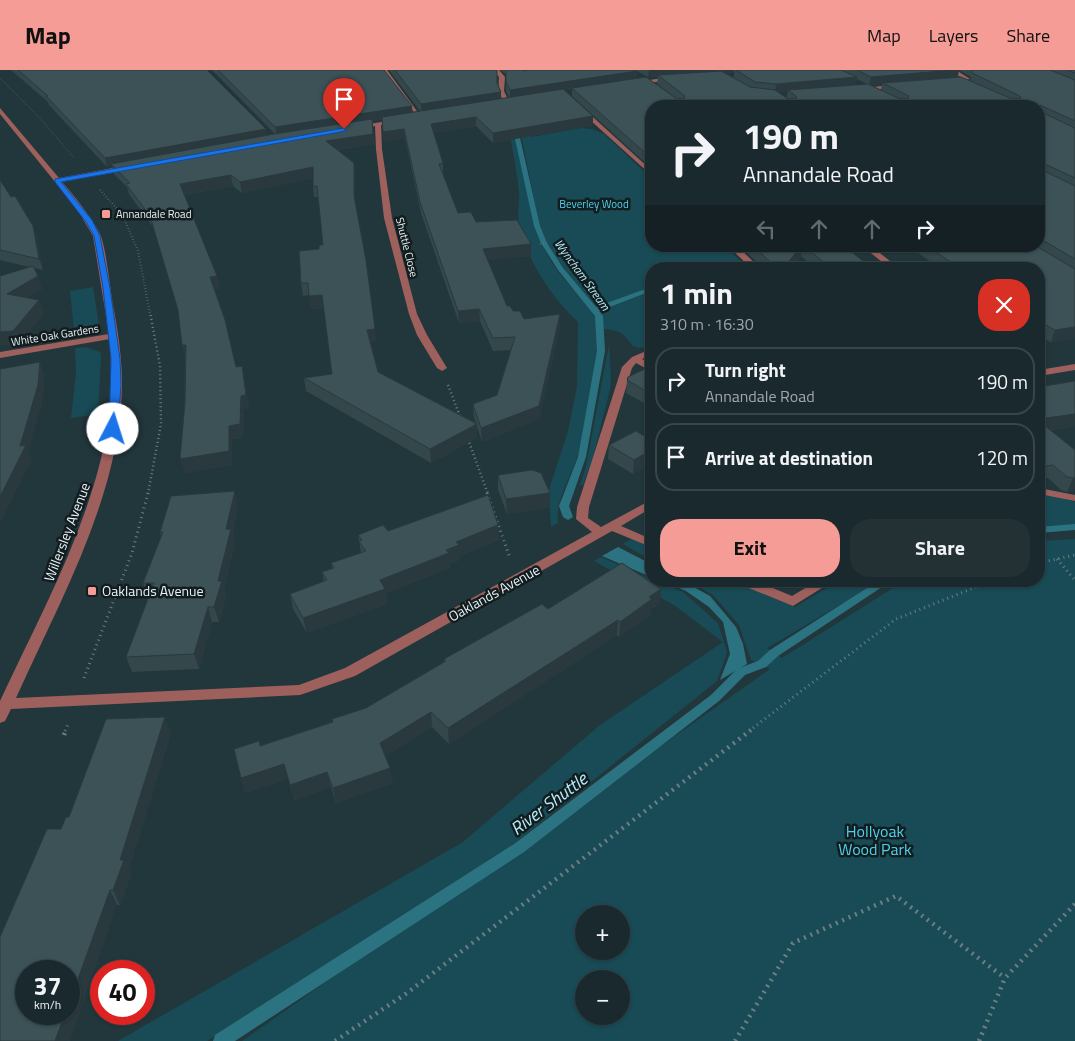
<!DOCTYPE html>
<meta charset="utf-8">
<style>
:root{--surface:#1a292d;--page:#233135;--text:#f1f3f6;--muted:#9fa6aa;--line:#384549;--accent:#f59c96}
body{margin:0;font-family:"Titillium Web",sans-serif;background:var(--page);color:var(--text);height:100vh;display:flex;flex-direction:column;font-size:19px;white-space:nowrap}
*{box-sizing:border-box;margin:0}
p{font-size:16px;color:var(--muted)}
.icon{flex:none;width:28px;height:28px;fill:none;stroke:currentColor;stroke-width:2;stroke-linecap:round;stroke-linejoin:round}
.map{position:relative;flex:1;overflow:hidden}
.drawer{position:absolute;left:645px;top:192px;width:400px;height:325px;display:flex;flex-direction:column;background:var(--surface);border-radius:20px;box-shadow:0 1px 4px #0004,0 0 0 1px var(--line)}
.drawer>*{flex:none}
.hud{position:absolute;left:645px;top:30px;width:400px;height:152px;border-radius:20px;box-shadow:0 1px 4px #0004,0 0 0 1px var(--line);background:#1a292d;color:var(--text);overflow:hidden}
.tools{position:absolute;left:575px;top:835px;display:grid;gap:10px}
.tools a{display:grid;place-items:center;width:55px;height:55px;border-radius:50%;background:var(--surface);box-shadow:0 1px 4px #0004,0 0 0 1px var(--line);font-size:25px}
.speed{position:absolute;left:15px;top:890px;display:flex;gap:10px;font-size:25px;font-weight:700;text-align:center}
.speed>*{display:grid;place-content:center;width:65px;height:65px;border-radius:50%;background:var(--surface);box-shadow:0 1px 4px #0004,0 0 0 1px var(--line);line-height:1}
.speed small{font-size:12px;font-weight:400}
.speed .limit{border:8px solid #d22;background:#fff;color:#111}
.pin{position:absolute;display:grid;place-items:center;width:42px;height:42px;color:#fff;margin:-51px -21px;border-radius:50% 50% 50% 0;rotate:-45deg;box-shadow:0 0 5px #0007}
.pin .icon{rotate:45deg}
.me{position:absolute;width:55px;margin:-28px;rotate:5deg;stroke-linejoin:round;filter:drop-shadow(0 0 4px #0008)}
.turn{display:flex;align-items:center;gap:18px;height:105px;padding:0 15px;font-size:22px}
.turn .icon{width:65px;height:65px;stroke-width:2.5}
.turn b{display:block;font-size:35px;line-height:42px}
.lanes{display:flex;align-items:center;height:48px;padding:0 15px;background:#0003;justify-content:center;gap:25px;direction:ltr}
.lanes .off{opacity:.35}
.round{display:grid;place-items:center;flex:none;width:52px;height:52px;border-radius:20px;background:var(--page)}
.headline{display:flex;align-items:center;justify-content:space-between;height:85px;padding:0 15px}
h1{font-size:30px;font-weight:700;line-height:38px}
.cta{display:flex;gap:10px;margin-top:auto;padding:10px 15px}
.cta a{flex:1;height:58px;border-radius:20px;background:var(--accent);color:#111;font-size:20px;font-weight:700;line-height:58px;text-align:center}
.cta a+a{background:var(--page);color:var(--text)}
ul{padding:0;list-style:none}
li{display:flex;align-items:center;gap:15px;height:68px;margin:0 10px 8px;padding:0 5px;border:2px solid var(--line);border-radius:20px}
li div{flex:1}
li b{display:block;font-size:19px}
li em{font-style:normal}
header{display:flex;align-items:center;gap:30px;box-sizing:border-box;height:70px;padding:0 25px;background:var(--accent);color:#111}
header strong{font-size:24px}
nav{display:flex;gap:28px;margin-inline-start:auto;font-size:18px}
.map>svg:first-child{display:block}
.green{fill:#184b55;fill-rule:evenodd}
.water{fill:#2c7382}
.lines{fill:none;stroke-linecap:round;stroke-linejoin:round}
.stream{fill:#2c7382;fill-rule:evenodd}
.path-far4{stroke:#6c7e83;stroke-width:1;stroke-dasharray:0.5 2;stroke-linecap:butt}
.path-far3{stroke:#6c7e83;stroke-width:2;stroke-dasharray:0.5 2.5;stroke-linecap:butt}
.path-far2{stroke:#6c7e83;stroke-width:2.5;stroke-dasharray:1 3;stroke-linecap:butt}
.path-far1{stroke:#6c7e83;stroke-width:3;stroke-dasharray:1 4;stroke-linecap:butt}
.path{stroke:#6c7e83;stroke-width:4.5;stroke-dasharray:2 5;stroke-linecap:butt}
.minor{fill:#9e605c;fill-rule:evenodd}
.wall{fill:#34474b;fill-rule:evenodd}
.shaded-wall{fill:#2a393d}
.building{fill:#3c5257;stroke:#2a393d}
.route{fill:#1a73e8;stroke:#114b97}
.poi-dot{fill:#f59c96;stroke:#131d1f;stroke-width:2}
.labels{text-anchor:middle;stroke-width:5;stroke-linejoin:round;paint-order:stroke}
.far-park-label{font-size:11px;fill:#4ad3ef;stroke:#131d1f}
.far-poi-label{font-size:11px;fill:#e6f3f6;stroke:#131d1f;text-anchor:start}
.far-street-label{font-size:11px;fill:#e6f3f6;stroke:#131d1f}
.far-water-label{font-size:12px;font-style:italic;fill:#b4edfb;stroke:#131d1f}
.street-label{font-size:14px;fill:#e6f3f6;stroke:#131d1f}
.poi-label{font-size:14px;fill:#e6f3f6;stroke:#131d1f;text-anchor:start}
.near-park-label{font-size:16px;fill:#4ad3ef;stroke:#131d1f}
.near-water-label{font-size:18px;font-style:italic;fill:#b4edfb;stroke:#131d1f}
</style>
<header>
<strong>Map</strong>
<nav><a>Map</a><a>Layers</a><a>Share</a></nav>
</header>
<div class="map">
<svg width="1075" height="971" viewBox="0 0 1075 971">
<rect width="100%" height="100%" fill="#22373c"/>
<path class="green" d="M511,45L531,67L581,58L592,59L604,64L651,108V176H725L749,199H651V276L639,278L633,276C621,262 625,262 604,259L601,246L566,205L546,172L539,154L521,64Z
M517,63C526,110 529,161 557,200C573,222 599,237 599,266C599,291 592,316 587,341C584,355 582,371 578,385C571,408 555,429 558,453L551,457L549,420L568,361L577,317L578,252C551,227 526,189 519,153C517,143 520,132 519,122C517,103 513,83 510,64Z
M93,217L99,255L91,262L75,268L70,221Z
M609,275L611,309L610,319L593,388L583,415H580L586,396Z
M86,277L100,282L101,286L98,344L71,348L76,303L75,278Z
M1039,425L1059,427L1075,432V456L1039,460Z
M633,468L651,476V490L623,474Z
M1075,469V971H242L770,599L751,590L739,555L713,525L688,511H734L795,537L839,511H881L767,578L782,588L904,511H1039V471ZM584,844H621V881H584ZM584,909H621V946H584Z
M601,487L651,509V511H657L683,522L718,553L727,583L717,611L511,776L207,971H118L463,772L600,655L723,572L674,535L594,491Z"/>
<path class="water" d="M618,477L651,494V507L602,486Z
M662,511H683L710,526L736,557L743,574L747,594L720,610L730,584L723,552L709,537L686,521Z"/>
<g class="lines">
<path class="stream" d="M512,55H516L518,59L540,156L547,173L563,198L596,237L651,217V221L599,241L603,246L605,281L586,387L569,436L573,447L568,450L563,447L559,436L578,387L597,281L595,246L558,200L541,173L534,156Z
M718,192L720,193V195L712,199H702Z
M1075,454V460L1039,463V457Z
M878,511H891L778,586L766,597L745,605L719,631L524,782L235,971H213L215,965L514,774L711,625L737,599L758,591L770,580Z"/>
<path class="path-far4" d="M0,8L40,48L74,88"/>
<path class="path-far3" d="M100,120L122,144L138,181L150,244
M540,174L549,173"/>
<path class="path-far2" d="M448,315L461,349
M468,369L488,424
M148,424L161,354L160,296L150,242"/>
<path class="path-far1" d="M487,423L510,488
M1057,489L1075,510
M1039,493L1075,485
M84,608L132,483L148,423
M65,661L68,654
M749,661L896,549L991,511"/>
<path class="path" d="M64,665L66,660
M335,971L407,923L751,660
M735,971L793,873L896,826L1005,908
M979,971L1005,908L1075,834"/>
<path class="minor" d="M381,0H387L422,48H418Z
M493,0H499L505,7L504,21L510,34H506C499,26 498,18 499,7Z
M949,0H956L970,9L949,13V11L962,8Z
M674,6L676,9L635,15L632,13Z
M899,14L901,17L859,21L856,19Z
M0,38L59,108L129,95L132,97L62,112C76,128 90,145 100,164C106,177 110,218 113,235C118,261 122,288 122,314C121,424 60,530 16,628L299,615L345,598L592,462L576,449L577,437L622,297L632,287L651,279V285L642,289L651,294V301L636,293L632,298L589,437L588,448L601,457L651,430V438L621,456L651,469V477L612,461L355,606L300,625L11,639L5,651L0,653V631C41,543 90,456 107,360C113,330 111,300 110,269L0,288V282L109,264L93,166L77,139L0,44Z
M579,38H583L651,100V105L579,40Z
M398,49L400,52L381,55L382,79L392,148L417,244L427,265L447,298L442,301L437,298L417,265L409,244L384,148L376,79L375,56L356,59L353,57Z
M728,176H737L761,199H752Z
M862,176H871L900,199H891Z
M1075,294V300L1039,306V300Z
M1039,418L1075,425V431L1039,424Z
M738,511H756L792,526L817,511H833L793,536L739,514Z"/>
</g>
<path class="wall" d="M11,0H207L267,65L275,64L212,0H384L412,42L420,41L389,0H497V13L501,22V29L509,27L506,21V5L501,0H1075V268L1051,272L1046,270L1039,265V199H941L908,176H1039V36H651V98L572,26V19L564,20L593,46V55L493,73L476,56L434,63L443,93V104L458,143L476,152L531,174V186L487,190L507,236L524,249L560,256L539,349L482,372L477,357V368L431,393L306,321L304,308L332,304L324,238L311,239L309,225L303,226L301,213L319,179L323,175L318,127H314L313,117V108L242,123L233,116L184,125L217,206L220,218L214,219L236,297L242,296L249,338L244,339L243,368L232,369V395L184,403L185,288L182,275L179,243L153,157L129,124L127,117L114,104L112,96L107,97L49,35L48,32ZM959,0L971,7L970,11L958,7ZM637,1L648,7H658L657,14L677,29L636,8ZM734,2V7L724,3ZM857,9L867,14L855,15ZM882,14L881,20L871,15ZM788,21L786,28L777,22ZM382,49L384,72L405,68L421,143L459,253L480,251L493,281L511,280L497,325L473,334L474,348L476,353L378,302L370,272H376L355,133V104L354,93L337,80L374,74L372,51Z
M0,110L11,127L33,156L36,167L43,200L34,198L42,219L26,228L39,230L44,243L18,274L29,197L0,190Z
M740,176H844L873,199H816L801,186L790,199H764Z
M650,276H651V290L649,288Z
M651,296V337L626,323L627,310Z
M1075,311V356L1050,360L1075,380V420L1067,422L1061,420L1048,408L1039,409V317Z
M651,370V394L633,404L608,389L609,375Z
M498,405L550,423V437L507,444L498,420Z
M238,436L233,463L235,474L224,519L226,526L219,552H212L199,599L132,602L126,587L148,528L143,513L161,466L160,462Z
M388,461L499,470L459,486L460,490L449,494L450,498L386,523L387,534L307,563L293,539L290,524L324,512L322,502L332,498L331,493L361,483L358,465Z
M660,533L651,539V544L619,567L617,565L449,674L432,657L385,686L393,713L336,733L331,717L294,730L288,709L245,723L241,708L260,676L332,652V649L366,638L444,592V589L548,539Z
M171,663L129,799L131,805L120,835H117L61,759Z"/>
<path class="shaded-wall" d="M649,0H734V2L659,6L658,5V7H648Z
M954,0H959L957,8L883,13L882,14L869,15L871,7Z
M637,1L636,9L572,18V19L510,29V20Z
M857,7L855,16L788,20V21L775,22L776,14Z
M501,22V31L422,43L421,34Z
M412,36L413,45L372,51L374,74L328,81L277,66L275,57Z
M593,46V55L493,73V63Z
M476,47V56L432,64L431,54Z
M266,59L267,68L111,94L112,96L107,97L105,88Z
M404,59L405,68L384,72L383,62Z
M354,93L355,104V137L354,126Z
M313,97L315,108L242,123L240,112Z
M231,105L233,116L182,125L180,114Z
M33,156L36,167L43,200L39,189Z
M531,174V186L483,191V179Z
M802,176H803L801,186L790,199H782Z
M38,206L42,219L11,236L7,224Z
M217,206L220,218L213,219L210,207Z
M322,225L324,238L311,239L309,226Z
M39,230L44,243L18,274L0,276V262Z
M479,239L480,251L459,253L458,241Z
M560,244V256L539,349L482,372L481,358Z
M1075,257V268L1051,272L1055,260Z
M375,259L376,272L369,273L367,260Z
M182,275H186L185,288Z
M40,292L45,306L43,329L29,380L32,389L0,454V427L20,376Z
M242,296L249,338L244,339L243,368L232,369V395L184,403L180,389L229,356Z
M1075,344V356L1039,361V349Z
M477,354V368L431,393L430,379Z
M651,380V394L633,404L634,390Z
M1073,408H1075V420L1067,422Z
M235,421L238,436L233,463L235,474L224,519L226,526L219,552L214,537L226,459Z
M550,423V437L507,444L506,429Z
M498,455L499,470L459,486L460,490L449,494L450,498L386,523L387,534L307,563L303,548L380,510L446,480L456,472Z
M661,519L660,533L651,539V544L619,567L620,552L649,527Z
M208,537L212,552L199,599L194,584Z
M618,550L617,565L449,674L448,658Z
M431,642L432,657L382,688L380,673Z
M165,647L171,663L129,799L131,805L120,835L113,820L120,790Z
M284,694L288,709L245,723L241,708Z
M390,698L393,713L336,733L333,718Z
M327,702L331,717L294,730L290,715Z
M110,820L117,835L70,971H55L65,944H69V934Z"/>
<path class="building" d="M18,0H207L266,59L105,88L46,26H48Z
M218,0H384L412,36L275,57Z
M395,0H497V13L501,22L421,34Z
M506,0H523L524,1L528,0H635L637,1L510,20L506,12Z
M736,0H841L857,7L776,14L755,12Z
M857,0H954L871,7Z
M973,0H1050L1075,10V51L1040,35L1041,42L1075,58V108L1043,93H1041L1040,99L1075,116V189L1039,168V36H651V88L572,18L646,7L677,29H684L685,26L658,5L721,1L750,17L775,20L788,29H795L797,27L788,20L868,14L900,29H908L909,26L883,13L961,7L1012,29H1021L1020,26L972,3Z
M1067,0H1075V3Z
M563,19L593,46L493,63L476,47L431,54L443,93L439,94L458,143L471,142L476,152L517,150L531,174L483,179L507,236H510L513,241H520L524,249L560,244L539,336L481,358L473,334L497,325L515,267L493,268L479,239L458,241L420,132L404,59L383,62L382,47Z
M372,49L373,64L326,71L354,93V126L366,190L375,259L367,260L378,302L477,354L430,379L304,308L332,304L322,225L309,226L308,213H301L299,181L319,179V175H323L317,116L313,117V97L240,112L231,105L180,114L217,206L210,207L225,250L236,297L242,296L246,325L241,326L240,354L229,356V381L180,389L185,332L186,275H182L178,240L150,146L126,114L130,113L111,94L274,64Z
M0,110L11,127L15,126L33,156L39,189L0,180Z
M753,176H802L782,199H778Z
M804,176H844L873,199H832Z
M927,176H1036L1075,199V257L1055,260L1051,258L1039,251V199H961Z
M33,196L38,206L7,224L39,230L13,261L0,262V206Z
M40,292L38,315L20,376L26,375L0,427V299Z
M651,296V324L627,310L628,307Z
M1075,311V344L1039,349V317Z
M1039,351L1075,380V408L1067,407L1053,395L1039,397Z
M636,361L651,370V380L634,390L609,375Z
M532,400L541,403L550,423L506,429L498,405Z
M235,421L226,459H231L218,511H222L214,537H208L194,584L126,587L154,513H143L163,462H160L171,426Z
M488,425L498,455L456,472L459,475L446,480L449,483L380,510L385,519L303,548L290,524L327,510L322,502L334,498L331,493L366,481L359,472L362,470L358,465L383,455L388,461Z
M622,493L661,519L649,527L652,529L620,552L618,550L448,658L431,642L380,673L390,698L333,718L327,702L290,715L284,694L241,708L234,679L259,671L260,676L333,652L332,649L366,638L446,591L444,589L542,534L548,539Z
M165,647L120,790H124L113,820H110L69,934V901H26V944H65L55,971H0V867L47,759H61L66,747H69L106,649Z"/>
<path class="route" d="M344,58L346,61L61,112L92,150L100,166L110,218L120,289L121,314L118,359L116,361H109L111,289L103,218L94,166L86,152L55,112V109Z"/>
<g class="poi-dot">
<rect x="101" y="139" width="10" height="10" rx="2.5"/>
<rect x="87" y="516" width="10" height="10" rx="2.5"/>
</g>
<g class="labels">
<g class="far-park-label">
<text x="594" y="138">Beverley Wood</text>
</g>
<g class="far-poi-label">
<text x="116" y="148">Annandale Road</text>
</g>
<g class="far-street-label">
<text transform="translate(407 177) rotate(76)" y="4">Shuttle Close</text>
<text transform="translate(55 265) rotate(-9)" y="4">White Oak Gardens</text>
</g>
<g class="far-water-label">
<text transform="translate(582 205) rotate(54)" y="4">Wyncham Stream</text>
</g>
<g class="street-label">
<text transform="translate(67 462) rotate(-69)" y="5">Willersley Avenue</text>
<text transform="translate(494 523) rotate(-29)" y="5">Oaklands Avenue</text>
</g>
<g class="poi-label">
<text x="102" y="526">Oaklands Avenue</text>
</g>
<g class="near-park-label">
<text x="875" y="767">Hollyoak<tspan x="875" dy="18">Wood Park</tspan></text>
</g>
<g class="near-water-label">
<text transform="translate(549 734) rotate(-37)" y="6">River Shuttle</text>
</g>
</g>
</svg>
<div class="tools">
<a>+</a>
<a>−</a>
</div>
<div class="speed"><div>37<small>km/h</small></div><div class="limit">40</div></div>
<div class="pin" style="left:344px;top:59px;background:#d93025"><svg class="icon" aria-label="arrive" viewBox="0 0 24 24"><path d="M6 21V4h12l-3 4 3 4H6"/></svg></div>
<svg class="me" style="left:113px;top:359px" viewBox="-20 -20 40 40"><circle r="19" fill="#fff"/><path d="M0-13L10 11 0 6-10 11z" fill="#1a73e8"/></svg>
<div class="hud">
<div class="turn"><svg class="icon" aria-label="right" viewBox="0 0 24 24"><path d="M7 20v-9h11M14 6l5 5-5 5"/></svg><div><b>190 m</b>Annandale Road</div></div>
<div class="lanes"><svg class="icon off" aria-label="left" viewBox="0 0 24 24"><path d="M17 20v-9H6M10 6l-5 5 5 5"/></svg><svg class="icon off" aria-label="ahead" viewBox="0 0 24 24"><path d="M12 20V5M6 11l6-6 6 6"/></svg><svg class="icon off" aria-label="ahead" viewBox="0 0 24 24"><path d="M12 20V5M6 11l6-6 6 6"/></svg><svg class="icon" aria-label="right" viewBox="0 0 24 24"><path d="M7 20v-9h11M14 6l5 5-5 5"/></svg></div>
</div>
<section class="drawer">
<div class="headline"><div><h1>1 min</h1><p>310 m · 16:30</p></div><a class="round" style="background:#d93025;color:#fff"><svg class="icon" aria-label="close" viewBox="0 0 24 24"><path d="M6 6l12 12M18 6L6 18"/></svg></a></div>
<ul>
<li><svg class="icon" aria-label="right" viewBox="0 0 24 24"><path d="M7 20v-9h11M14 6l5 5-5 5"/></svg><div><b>Turn right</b><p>Annandale Road</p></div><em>190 m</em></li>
<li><svg class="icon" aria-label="arrive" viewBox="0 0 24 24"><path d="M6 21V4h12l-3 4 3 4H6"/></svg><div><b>Arrive at destination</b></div><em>120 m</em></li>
</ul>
<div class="cta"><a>Exit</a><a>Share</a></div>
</section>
</div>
